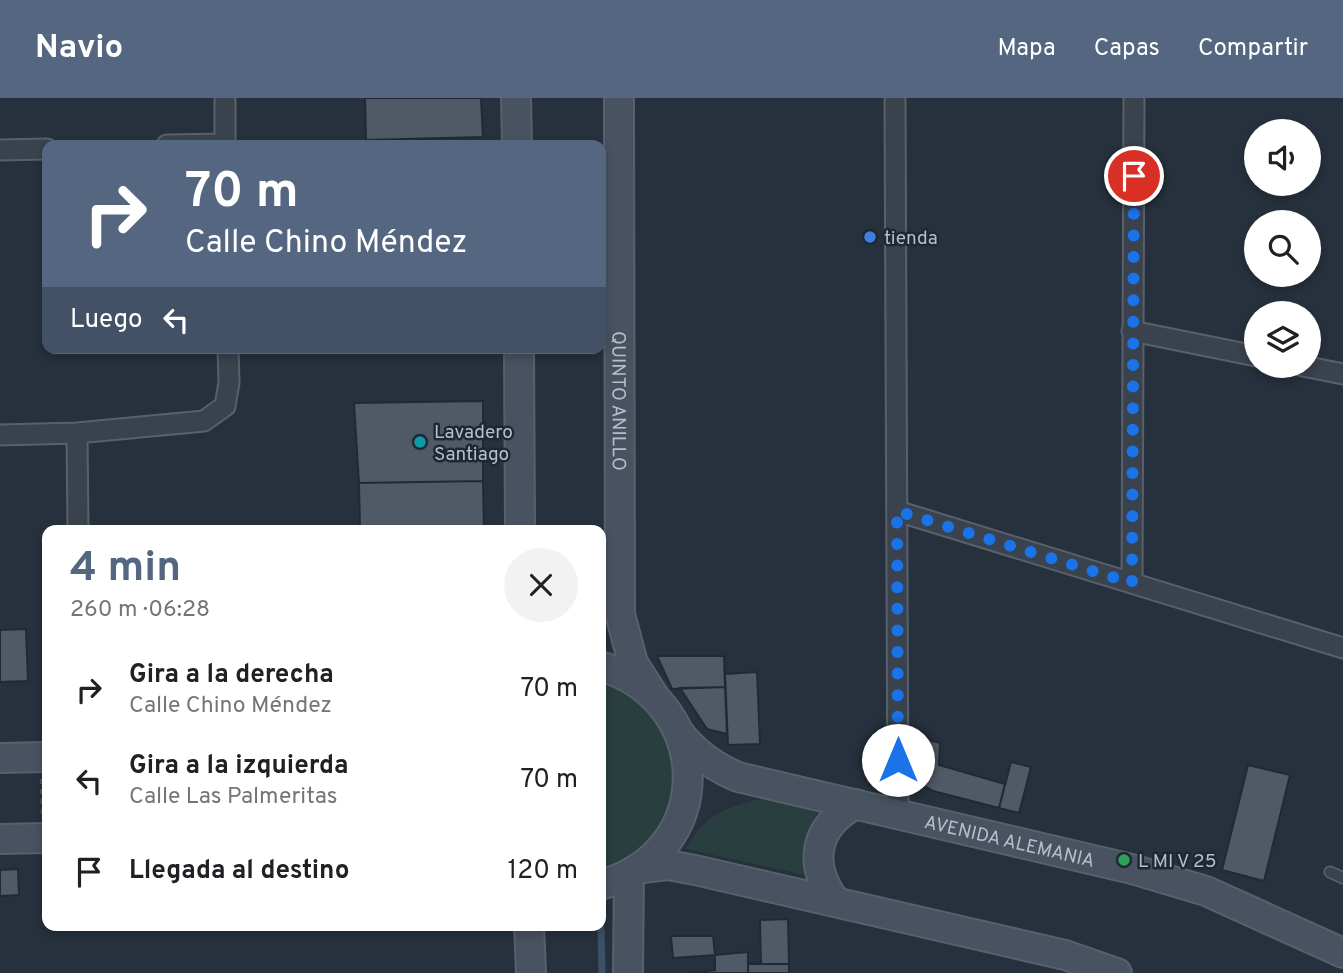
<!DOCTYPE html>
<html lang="es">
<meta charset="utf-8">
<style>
:root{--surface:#fff;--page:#f2f2f2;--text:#202124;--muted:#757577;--accent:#546680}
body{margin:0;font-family:Overpass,sans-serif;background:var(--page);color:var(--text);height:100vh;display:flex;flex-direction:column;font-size:26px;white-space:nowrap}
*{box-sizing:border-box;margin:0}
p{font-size:23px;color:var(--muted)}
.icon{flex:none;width:38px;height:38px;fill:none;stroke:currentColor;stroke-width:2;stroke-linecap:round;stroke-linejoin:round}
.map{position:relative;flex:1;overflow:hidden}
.side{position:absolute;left:42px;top:427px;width:564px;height:406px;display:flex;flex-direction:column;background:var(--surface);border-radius:14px;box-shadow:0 4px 10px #0003}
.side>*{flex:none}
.top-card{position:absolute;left:42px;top:42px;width:564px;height:214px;border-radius:14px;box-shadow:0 4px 10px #0003;background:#546680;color:#fff;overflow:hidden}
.tools{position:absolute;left:1244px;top:21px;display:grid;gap:14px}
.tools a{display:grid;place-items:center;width:77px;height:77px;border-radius:50%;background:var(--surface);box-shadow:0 4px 10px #0003;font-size:35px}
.pin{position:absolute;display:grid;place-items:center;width:60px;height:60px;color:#fff;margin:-30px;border:4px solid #fff;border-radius:50%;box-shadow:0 2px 7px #0007}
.me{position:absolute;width:77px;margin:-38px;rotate:0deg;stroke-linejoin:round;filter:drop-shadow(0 0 5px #0008)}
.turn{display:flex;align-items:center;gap:24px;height:147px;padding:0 28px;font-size:32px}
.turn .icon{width:91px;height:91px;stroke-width:2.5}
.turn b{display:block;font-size:49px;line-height:60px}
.then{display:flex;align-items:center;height:66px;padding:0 28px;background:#0003;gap:14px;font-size:26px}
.round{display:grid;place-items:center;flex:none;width:74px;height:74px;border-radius:37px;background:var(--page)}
.headline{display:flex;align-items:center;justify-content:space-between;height:119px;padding:0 28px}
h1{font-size:42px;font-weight:700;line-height:52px;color:var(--accent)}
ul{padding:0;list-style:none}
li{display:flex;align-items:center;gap:21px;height:91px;padding:0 28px}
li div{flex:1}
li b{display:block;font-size:26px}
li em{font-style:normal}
header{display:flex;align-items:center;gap:42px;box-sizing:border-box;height:98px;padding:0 35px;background:var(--accent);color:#fff}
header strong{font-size:33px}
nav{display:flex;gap:38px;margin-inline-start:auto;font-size:24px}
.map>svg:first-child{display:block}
.green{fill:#293e3f}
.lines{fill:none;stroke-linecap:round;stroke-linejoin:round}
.stream{stroke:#3d5064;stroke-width:7}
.building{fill:#505a67;stroke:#212a34;stroke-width:2}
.lane-casing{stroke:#58616b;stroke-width:13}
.street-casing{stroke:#58616b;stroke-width:23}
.secondary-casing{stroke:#58616b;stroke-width:32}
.path{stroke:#485b5d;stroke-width:4.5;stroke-dasharray:5 5;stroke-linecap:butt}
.lane{stroke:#3a434d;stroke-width:10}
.street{stroke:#3a434d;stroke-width:19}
.secondary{stroke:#485260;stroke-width:28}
.route{stroke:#1a73e8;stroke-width:12;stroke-dasharray:0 21.6}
.shop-dot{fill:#3f7fe0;stroke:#1f2832;stroke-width:2.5}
.culture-dot{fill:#0f9aa8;stroke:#1f2832;stroke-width:2.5}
.leisure-dot{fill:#2e9e5b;stroke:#1f2832;stroke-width:2.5}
.labels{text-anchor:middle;stroke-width:5;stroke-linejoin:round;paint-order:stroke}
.poi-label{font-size:19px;fill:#b6bec8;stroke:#1f2832;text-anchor:start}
.street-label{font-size:19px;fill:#b6bec8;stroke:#1f2832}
</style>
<header>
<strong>Navio</strong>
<nav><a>Mapa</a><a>Capas</a><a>Compartir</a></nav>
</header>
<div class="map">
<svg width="1343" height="875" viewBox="0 0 1343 875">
<rect width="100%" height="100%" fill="#26313d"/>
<path class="green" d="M600,583C621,592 639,600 654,618C658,624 661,631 664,638C690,692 658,755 600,770Z
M765,700L821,711C803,733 806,751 805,777L686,751C704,716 729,708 765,700Z"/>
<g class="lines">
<path class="stream" d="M601,831L602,875"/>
</g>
<path class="building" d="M365,0H481L483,39L366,42Z
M483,303V383L359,385L354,305Z
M483,383L484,432H360L359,385Z
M26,531L28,583L0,584V532Z
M657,558H724L725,589L672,591Z
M757,574L760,646L728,647L725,576Z
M725,589L727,636L707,631L680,590Z
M914,638L940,645L939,667L1005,686L999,710L933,693L922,687L917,680L914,669Z
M1011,664L1031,669L1019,715L999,710Z
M1248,667L1290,677L1264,783L1222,772Z
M18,771L19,797L0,798V772Z
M788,821L789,866H761L760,822Z
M671,838H713L715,857L673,860Z
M748,854V875H688L715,872V857Z
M748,866H789V875H748Z"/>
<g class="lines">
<g class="lane-casing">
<path id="lane" d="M1330,774L1343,780"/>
</g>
<g class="street-casing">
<path id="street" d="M225,0V47
M895,0L898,717
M167,47L225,46
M0,52L47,51
M1132,233L1256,258
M1303,268L1343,276
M77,335L78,432
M0,337L77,335L204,323L225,308L229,285L228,250
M897,413L1343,550
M1132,485L1134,0"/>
</g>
<g class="secondary-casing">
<g id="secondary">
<path d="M516,0L517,47"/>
<path id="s1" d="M619,0L620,516L633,565L654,598"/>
<path d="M519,250L520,432"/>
<path d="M600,568C716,602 718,756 600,787"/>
<path id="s2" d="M680,636C696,656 714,669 738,679L1132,771L1206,793L1343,855"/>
<path d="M0,660L47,659"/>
<path d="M0,741L47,740"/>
<path d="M637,771L668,767L695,772L1065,857L1117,875"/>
<path d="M835,803C807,765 815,728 856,706"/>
<path d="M529,828L531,875"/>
<path d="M628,875L629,776"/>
</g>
</g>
<path class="path" d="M42,681L43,718"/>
<use href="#lane" class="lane"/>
<use href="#street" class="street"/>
<use href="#secondary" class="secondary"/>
</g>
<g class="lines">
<path class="route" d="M898,662L897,413L1132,485L1134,78"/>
</g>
<circle class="shop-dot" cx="870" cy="139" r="7"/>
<circle class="culture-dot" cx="420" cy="344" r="7"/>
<circle class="leisure-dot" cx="1124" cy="762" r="7"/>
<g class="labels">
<g class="poi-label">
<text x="884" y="146">tienda</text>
<text x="434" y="340">Lavadero<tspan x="434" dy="22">Santiago</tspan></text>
<text x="1138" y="769">L MI V 25</text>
</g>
<g class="street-label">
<text dy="7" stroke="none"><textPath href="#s1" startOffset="303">QUINTO ANILLO</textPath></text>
<text dy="7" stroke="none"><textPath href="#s2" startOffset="352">AVENIDA ALEMANIA</textPath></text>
</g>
</g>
</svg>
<div class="tools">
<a><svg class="icon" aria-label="sound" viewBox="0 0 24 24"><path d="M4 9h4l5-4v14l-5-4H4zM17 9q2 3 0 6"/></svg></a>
<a><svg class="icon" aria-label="search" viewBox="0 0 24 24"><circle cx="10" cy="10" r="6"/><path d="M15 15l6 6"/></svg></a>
<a><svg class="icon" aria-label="layers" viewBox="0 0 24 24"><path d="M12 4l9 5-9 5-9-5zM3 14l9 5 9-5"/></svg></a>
</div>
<div class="pin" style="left:1134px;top:78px;background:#d93025"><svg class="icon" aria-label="arrive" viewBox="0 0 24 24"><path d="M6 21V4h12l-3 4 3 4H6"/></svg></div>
<svg class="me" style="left:898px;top:662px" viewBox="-20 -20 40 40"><circle r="19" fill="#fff"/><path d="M0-13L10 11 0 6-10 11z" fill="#1a73e8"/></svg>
<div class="top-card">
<div class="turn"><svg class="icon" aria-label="right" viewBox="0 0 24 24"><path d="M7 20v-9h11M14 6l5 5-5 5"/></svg><div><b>70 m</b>Calle Chino Méndez</div></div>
<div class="then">Luego<svg class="icon" aria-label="left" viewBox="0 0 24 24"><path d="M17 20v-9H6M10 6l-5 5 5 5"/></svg></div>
</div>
<section class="side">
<div class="headline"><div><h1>4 min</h1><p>260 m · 06:28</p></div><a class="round"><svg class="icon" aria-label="close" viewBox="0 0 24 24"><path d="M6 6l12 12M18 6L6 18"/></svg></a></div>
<ul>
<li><svg class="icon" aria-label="right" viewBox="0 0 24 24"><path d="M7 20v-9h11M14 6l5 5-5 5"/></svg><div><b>Gira a la derecha</b><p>Calle Chino Méndez</p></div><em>70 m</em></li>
<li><svg class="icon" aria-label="left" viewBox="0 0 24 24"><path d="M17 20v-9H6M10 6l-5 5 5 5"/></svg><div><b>Gira a la izquierda</b><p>Calle Las Palmeritas</p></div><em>70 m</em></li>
<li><svg class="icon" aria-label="arrive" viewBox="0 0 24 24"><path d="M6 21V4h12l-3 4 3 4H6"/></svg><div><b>Llegada al destino</b></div><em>120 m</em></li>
</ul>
</section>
</div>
